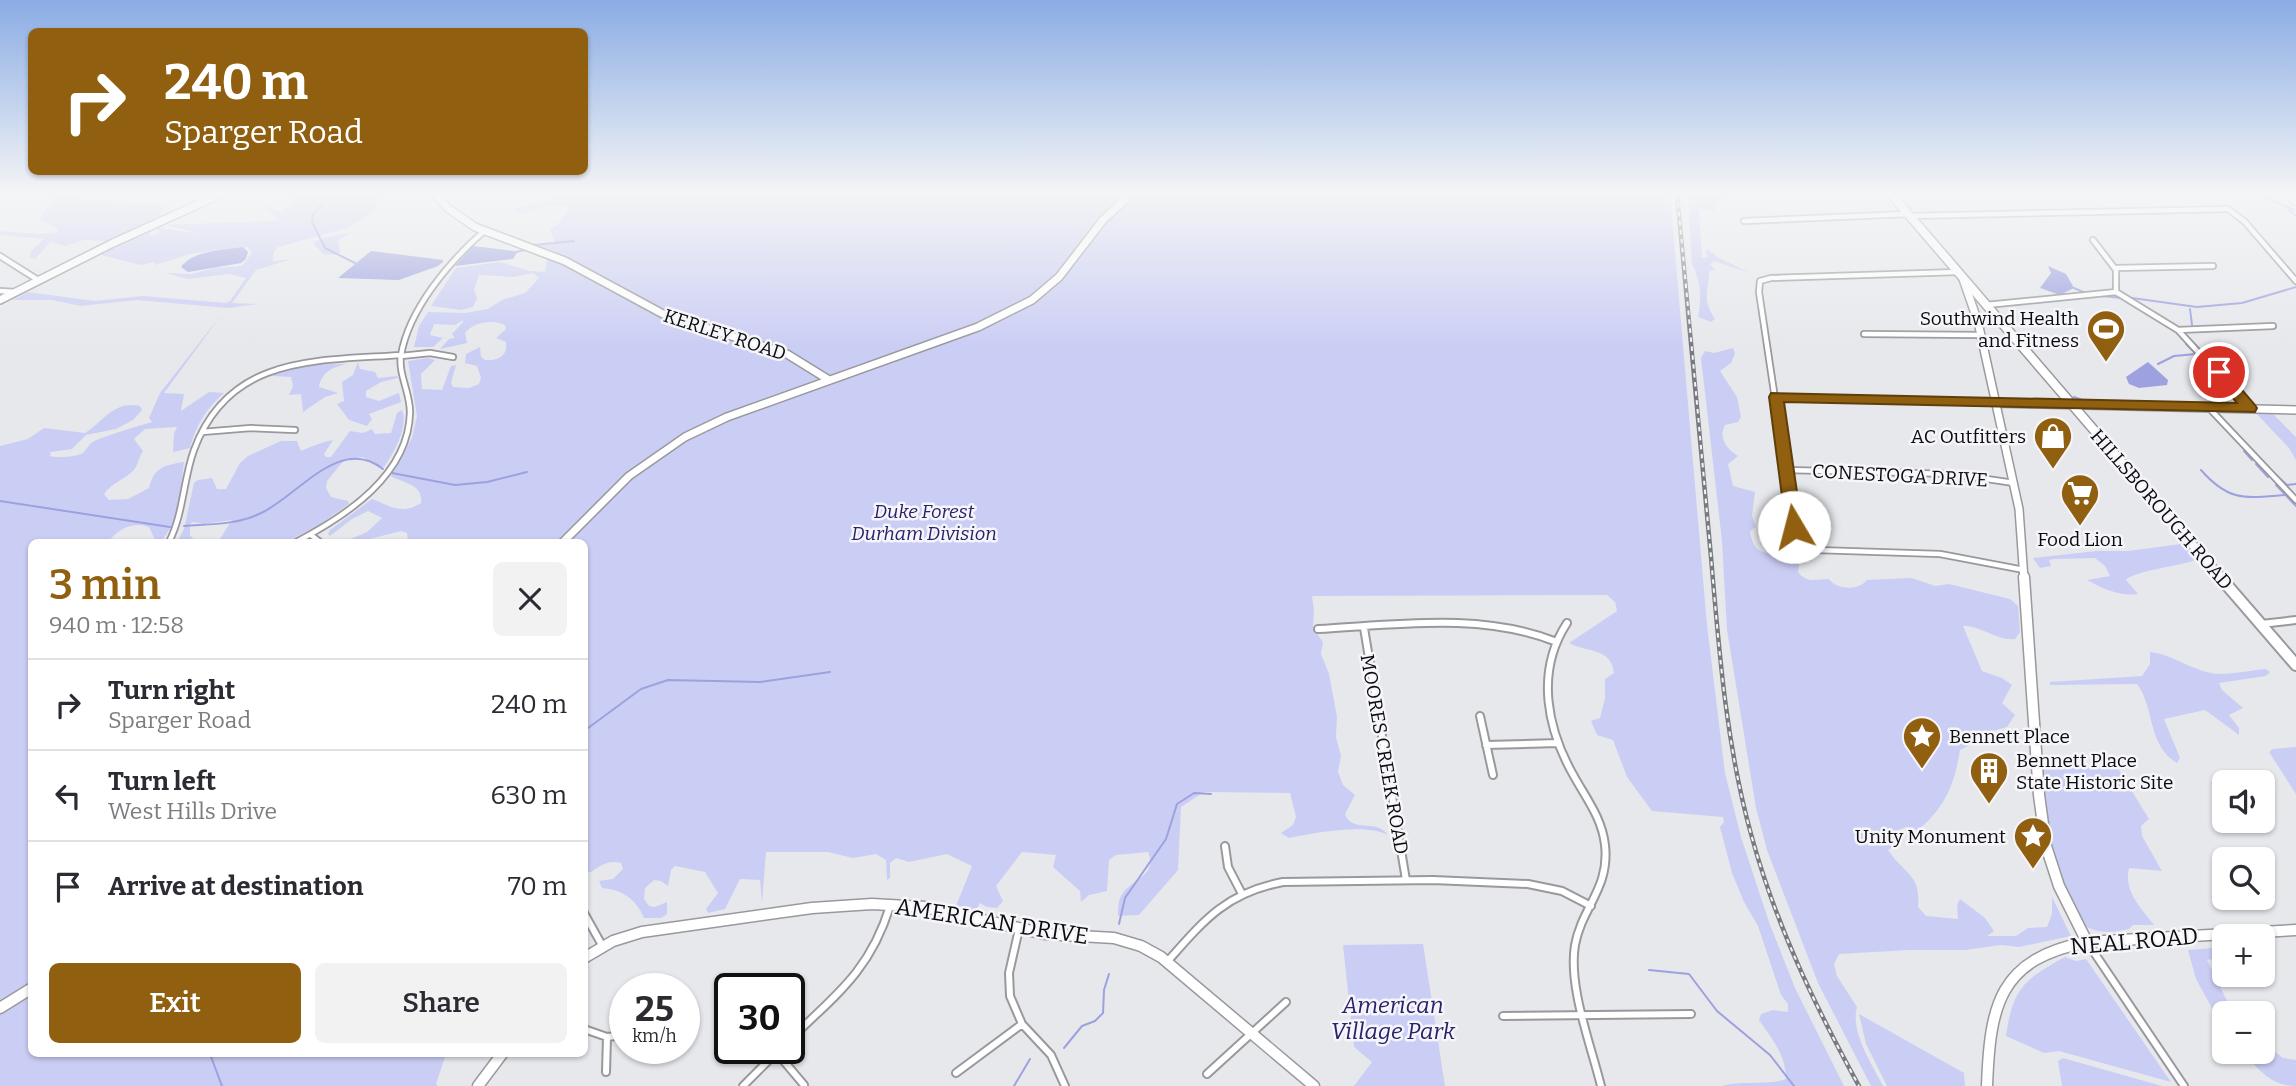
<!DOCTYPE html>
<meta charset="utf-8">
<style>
:root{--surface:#fff;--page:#f2f2f3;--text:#2b2b33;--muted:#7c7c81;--line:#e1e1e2;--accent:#915f10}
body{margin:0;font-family:Bitter,serif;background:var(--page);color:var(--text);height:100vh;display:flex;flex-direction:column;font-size:26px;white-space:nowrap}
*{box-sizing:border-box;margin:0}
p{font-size:23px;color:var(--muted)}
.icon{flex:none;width:38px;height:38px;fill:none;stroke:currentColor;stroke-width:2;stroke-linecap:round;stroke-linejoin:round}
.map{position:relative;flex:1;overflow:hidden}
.panel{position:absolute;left:28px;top:539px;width:560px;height:518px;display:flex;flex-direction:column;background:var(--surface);border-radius:10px;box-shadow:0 2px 5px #0004}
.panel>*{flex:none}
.guide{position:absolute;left:28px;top:28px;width:560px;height:147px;border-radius:10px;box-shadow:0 2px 5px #0004;background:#915f10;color:#fff;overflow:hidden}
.controls{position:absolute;left:2212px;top:770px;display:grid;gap:14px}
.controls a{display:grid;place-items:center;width:63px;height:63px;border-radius:10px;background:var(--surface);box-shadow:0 2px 5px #0004;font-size:35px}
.speed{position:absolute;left:609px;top:973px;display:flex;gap:14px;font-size:35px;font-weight:700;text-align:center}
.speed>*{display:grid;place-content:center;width:91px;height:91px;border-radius:50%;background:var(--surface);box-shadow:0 2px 5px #0004;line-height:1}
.speed small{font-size:18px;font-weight:400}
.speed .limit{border:4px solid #111;border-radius:10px;background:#fff;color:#111}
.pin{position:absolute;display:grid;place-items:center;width:60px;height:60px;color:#fff;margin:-30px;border:4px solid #fff;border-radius:50%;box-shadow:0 2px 7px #0007}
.me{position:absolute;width:77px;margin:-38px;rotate:352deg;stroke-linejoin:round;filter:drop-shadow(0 0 5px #0008)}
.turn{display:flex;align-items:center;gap:24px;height:147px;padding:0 21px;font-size:32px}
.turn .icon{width:91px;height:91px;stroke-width:2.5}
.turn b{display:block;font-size:49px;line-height:60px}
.round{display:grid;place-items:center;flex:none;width:74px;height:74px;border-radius:10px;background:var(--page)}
.overview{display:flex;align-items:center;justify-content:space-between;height:119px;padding:0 21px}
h1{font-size:42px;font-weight:600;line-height:52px;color:var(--accent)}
.button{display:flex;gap:14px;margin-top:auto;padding:14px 21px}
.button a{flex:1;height:80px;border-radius:10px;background:var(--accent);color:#fff;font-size:28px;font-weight:600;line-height:80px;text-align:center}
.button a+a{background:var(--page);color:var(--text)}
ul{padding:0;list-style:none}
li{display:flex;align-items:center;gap:21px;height:91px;padding:0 21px;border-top:2px solid var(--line)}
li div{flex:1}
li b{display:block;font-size:26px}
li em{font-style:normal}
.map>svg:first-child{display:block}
.green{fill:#cbcef4}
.water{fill:#9da1df}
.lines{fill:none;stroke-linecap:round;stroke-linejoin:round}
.stream{stroke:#9da1df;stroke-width:2}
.street-far1-casing{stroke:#99999d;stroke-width:8}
.street-casing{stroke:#99999d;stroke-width:10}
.secondary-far1-casing{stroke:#99999d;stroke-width:10}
.secondary-casing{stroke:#99999d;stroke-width:13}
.primary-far1-casing{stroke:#99999d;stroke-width:11}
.primary-casing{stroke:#99999d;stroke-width:14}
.highway-casing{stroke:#99999d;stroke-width:12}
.street-far1{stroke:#fff;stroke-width:4.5}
.street{stroke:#fff;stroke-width:6}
.secondary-far1{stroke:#fff;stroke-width:7}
.secondary{stroke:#fff;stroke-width:10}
.primary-far1{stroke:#fff;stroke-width:8}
.primary{stroke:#fff;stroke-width:10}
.highway{stroke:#fff;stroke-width:9}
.rail-casing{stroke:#797a7d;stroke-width:4.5}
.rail{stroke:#f5f5fa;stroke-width:2;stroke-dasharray:4.5;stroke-linecap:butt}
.route{fill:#915f10;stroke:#5e3e0a;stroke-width:2}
.labels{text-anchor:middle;stroke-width:5;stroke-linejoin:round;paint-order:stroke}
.poi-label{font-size:19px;fill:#0b0c0d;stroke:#f5f5fa;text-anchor:end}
.street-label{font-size:19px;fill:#0b0c0d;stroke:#f5f5fa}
.park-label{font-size:19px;font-style:italic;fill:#292169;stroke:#f5f5fa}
.near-street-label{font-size:23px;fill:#0b0c0d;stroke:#f5f5fa}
.near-park-label{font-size:23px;font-style:italic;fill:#292169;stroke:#f5f5fa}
</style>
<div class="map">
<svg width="2296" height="1086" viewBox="0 0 2296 1086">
<rect width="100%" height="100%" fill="#e7e8ec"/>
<path class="green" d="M29,194H69L68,197L166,206L159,216L214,194L109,241L84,240L65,246L50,242L35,259L30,257L31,251L44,239L0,235V231L40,234L58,232L56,227L39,219L50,205L51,197Z
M253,194H257L261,203L280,212L292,203L291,194H382L373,211L350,227L278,247L274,251L273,261L292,259L256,270L232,303L258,304L227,308L137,300L81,306L52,300H13L28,292L94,301L142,296L226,303L230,301L246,278L229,274L188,279L165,273L192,274L214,268L242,266L252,253L248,247L194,253L155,265V262L141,265L101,255L135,237L151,232L149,236L161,233L156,229L159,228L201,234L166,225L276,221L277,218L260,204Z
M574,194H1670L1707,625L1725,773L1741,837L1769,922L1795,988L1844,1086H1721C1741,1080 1767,1086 1786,1079C1786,1055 1772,1039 1759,1020L1761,1014L1773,1010L1788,1012V1004L1781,995L1758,926L1744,902L1732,873L1720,827L1724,822L1723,817L1652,811L1627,777L1613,740L1597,735L1591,721L1600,718L1605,698V679L1614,673C1611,647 1587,653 1569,643L1617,611L1615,602L1607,595L1312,596L1314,611L1313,628L1323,642L1321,654L1329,674L1337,717L1336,737L1341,756L1338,772L1343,785L1355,795L1345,814C1353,834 1376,818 1388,835C1364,823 1315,833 1289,838L1281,833L1293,825L1296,817L1290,793L1204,792L1181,807L1178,870L1139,915L1118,916C1118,908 1118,899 1123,893C1133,879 1158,875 1148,852L1116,855L1109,860L1107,891L1089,895L1081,902L1080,891L1053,867L1056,855L1022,852L996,886L1003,901L997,908L987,907L980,903L976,910L956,906L972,866L947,854L909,862L896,858L890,863V878L887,880L886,860L876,854L853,858L828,852H766L762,903L760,880L740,879L725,909L708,913L706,909L718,893L705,872L675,866L671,870L668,886L661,881L654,880L645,888L644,899L649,906L655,907L667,902V914L661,918H644C636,899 623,890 602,888L599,881L613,879L623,869L621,863C608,860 602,865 591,872H586L585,864L584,542H408L407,533L401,531L358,542H344L367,532L382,518L368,511L352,519L330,536L328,534L330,530L372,499C389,505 401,516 421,503C424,484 402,483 391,476L412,438L417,416L408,361L428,358L435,360L421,374L422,389L442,390L451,366L456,365L451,383L453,387L469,388L479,384L481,378L477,366L465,363L466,354L480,347L481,357L485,360C498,361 508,356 506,342L496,338L506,329L505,325C493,319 473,322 465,333L467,343L440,349L449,339L455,338L452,334L463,322V320L455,325L434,324L430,335L443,338L433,347H414L419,326L428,312L465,313L488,309L502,300L525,293L539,278L533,273L513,277L479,275L474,290L477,298L473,307L461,310L431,306L456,268L500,262L529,271L545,272L547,259H552L555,251L538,245L555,243L550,230L558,225L569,207L557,205L533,209L522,214L515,212L516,208L562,196L571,199Z
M1688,194H1774L1730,196L1717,203L1715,211L1699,209L1702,258L1708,257L1705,251L1707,249L1719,258L1750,273L1714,261L1710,264L1715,270L1709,271C1709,291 1701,298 1715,319L1711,322L1698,317C1702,298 1701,282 1692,264Z
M350,233L338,240L340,252L337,255L323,254L313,243L322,238Z
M222,314L164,393L184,394L181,411L209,392L224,393C206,409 196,425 190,448L173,452L174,433L177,427L145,429L134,439L143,451C138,458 139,465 132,472C123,480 112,483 104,494L109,500L128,499L149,488C154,467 165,465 184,462C180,492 181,517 161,542H153L155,540L149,527C133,521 118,529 108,542H32V1054H446L436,1084L438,1086H0V446L28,439L44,428L85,433C104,421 114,400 140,406L142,410L133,420L116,429L86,435L72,449L51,452L50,456C57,458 76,457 83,453C87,449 89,444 94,441C111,434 135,427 152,422L149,418L160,393Z
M1733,348L1735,354L1731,363L1720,371L1737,397L1741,417L1738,422L1725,425C1718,439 1727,449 1738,456L1728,464L1733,486L1755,492L1752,516L1756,527L1750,531C1755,565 1777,549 1797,549L1801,552L1798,572C1808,584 1815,579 1829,579C1837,590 1858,591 1867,580L1912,578L1935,586L1949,584L2010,599L2018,606L2020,632L2015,639C1997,641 1980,625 1963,626L1982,671L2002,678L2012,685L2002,703L2015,715L2007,727L1974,736L1968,746L1960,750C1955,783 1945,808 1918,830L1906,827L1896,831L1897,844L1888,850C1905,875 1921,874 1918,907L1926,916L1958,919L1957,905L1960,899L1985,918L1994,931L1987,936H2016L2028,928L2047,927L2052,914V897L2071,936L2019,947L2001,945L1965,950H1909L1839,954L1834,964L1837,976L1857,1007C1850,1032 1872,1064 1883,1086H1871L1818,983L1767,850L1756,808L1727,630L1722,541L1701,358L1705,351L1714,353Z
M358,362L360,369L375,372L378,378L397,376L398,378L381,382L366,391V397L379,401L399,393L401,402L369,414L372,419L367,426L349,420L337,404L344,401L342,382L353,375Z
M321,363L346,364C331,368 322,372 319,387L338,393L325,397L303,412L301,394L289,395L293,386L291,377L273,376C284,365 306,364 321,363Z
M402,410C409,426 394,453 384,467L376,466L363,457L344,460L327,481L326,488L331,497L348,501L349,504L317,526L286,542H218L232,520L204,524L193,522L190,524V535L196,542H177L184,529L194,483L198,480L212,478L217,489H226L240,463L248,456L281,441H297L301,451C312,446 322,442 333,440L324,454L326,457H331L350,431L363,433L372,429L375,434L391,433L397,413Z
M2253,410L2270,411L2296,437V460L2289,448Z
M2181,544L2186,545L2196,556V560C2179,566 2134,571 2126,580L2138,594C2121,597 2101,588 2087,580L2110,576L2105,566L2095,558L2054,559L2049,560L2051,566L2040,568L2033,558L2097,551H2128Z
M2150,652C2171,654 2190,669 2211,673C2224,676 2252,670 2266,669L2270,672L2266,676L2219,683L2222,690L2243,708L2229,715L2239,728V735L2205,710L2164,719L2180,758L2177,763C2147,745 2155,708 2137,684L2050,685V682L2142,676L2150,664Z
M2296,747V794L2269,752L2273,749Z
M2048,763L2117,767L2149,819L2141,826L2142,836L2162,871L2129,868C2123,891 2142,909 2154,925H2133L2129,929C2113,933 2091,935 2079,920C2049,882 2047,825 2040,780L2043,766Z
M1423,944L1445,1086H1354L1372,1062L1354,1047L1343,945Z
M2224,947V957L2207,960L2233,1013H2224V1030L2196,979L2188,950Z
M2065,957L2076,961L2086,959L2171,1082L2059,1051L2044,1053L2006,1036C2013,988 2023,980 2065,957Z
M1859,1014L1964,1073L1965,1086H1887L1866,1044Z
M2263,1042L2283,1058L2296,1060V1086C2271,1086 2259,1070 2243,1052H2263Z
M2063,1058L2162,1086H2062L2058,1061Z"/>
<path class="water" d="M473,246L514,251L517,252L513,259L455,266Z
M243,247L248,252L246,259L241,263L188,272L181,267C193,250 225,250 243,247Z
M371,251L443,260V262L438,266L399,280L338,278Z
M2048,266L2066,274L2074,288L2060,295L2040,288L2051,273Z
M2148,362L2168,380L2167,385L2139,388L2129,384L2126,377Z"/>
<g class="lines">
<path class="stream" d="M332,194L313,214L312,222L325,248L355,263
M2258,194L2294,210
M2289,210L2296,216
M534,245L574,241
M516,252L525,250
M2074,288L2083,292
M2102,296L2122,298
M2132,298L2197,307L2242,303L2296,287
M2190,309L2192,325
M2191,340L2202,352
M2186,344L2192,350
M2158,364L2174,356L2196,354
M2074,397L2085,401L2112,402
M2120,402L2203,404
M2211,404L2227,405
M2217,412L2231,428
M2235,432L2247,445
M2252,450L2262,460
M2244,451L2252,460
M2256,464L2268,477
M2265,464L2270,469
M2201,470C2229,502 2245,498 2285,495
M392,473L455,485L487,482L527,472
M2275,474L2287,485
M2276,485L2296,506
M2287,485L2296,484
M0,501L170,527
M184,526C209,524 236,525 259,514C296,499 338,434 383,469
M584,731L641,689L668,680L760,682L830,672
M1119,924L1125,898L1166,839L1177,804L1194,793L1211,794
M1649,970L1689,974L1717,1011L1770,1055L1794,1086
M1064,1048L1082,1026L1095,1021L1103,1013L1104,990L1109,974
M210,1054L222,1086
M1014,1086L1030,1059"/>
<g class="street-far1-casing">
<path id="street-far1" d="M1909,216L2228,209L2245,222L2296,281
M1744,221L1908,214
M2093,240L2116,270V292L2178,330L2250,409
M0,256L38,280
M2115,268L2213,266
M1958,272L1771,278L1760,281L1759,292L1795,532L1801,543L1816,550L1940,554L2024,570
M0,291L16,292
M1986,305L2116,292
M2178,330L2273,326
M1864,334L1981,335
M401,356L430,353L453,357
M1776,397L1996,403
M2209,408L2296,500
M202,432L251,428L295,430
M1786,470L1953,474L2014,483
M311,535L320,542
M169,542C184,512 183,480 194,450C229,355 316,361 401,355
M296,542C346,516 409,475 410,412C410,392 398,374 401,355C409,309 449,262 483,232"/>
</g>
<g class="street-casing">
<path id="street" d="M1567,623C1535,672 1547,730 1575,778C1588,801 1602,819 1605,845C1610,888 1582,907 1575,945C1568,987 1591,1045 1601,1086
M2261,624L2296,620
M1364,628L1406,880
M1318,629C1395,625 1480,612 1554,641
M1480,716L1493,775
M1486,745L1558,743
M1225,846L1228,867L1241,892
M584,913L603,947
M1019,929L1009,973L1010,996L1022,1024L1051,1055L1065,1086
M2087,942L2184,1086
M1167,962C1204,920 1226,893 1283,882L1433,880L1528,884L1562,891L1591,906
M1503,1016L1691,1014
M584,1029L607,1037L625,1035
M789,1040C836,995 870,971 890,906
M777,1053L804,1085
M606,1072L607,1037
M956,1073L1022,1024
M1207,1074L1286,1002
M743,1086L781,1048"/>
</g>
<g class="secondary-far1-casing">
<path id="secondary-far1" d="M435,194L449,209L475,227L565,261L663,314L787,354L829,380
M1963,279L1978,322L2019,509L2024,579
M0,300L111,244L221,194
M1996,403L2296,410
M563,542L629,476L685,437L727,417L978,327L1032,300L1059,277L1103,220L1131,194"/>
</g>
<g class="secondary-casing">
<path id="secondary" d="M2024,577L2039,795L2046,846L2059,886L2087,942
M584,958L613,941L642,932L812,908L872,904L925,907L1045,934L1114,938L1141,946L1161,957L1314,1086
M0,1008L32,988
M478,1086L502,1054
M1987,1086C1990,1005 1999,959 2087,942L2296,930"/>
</g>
<g class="primary-far1-casing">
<path id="primary-far1" d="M1891,194L2222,579"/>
</g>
<g class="primary-casing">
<path id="primary" d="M2220,577L2296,665"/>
</g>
<g class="highway-casing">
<path id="highway" d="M2290,194L2296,200"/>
</g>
<use href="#street-far1" class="street-far1"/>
<use href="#street" class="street"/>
<use href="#secondary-far1" class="secondary-far1"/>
<use href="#secondary" class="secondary"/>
<use href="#primary-far1" class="primary-far1"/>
<use href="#primary" class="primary"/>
<use href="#highway" class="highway"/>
<g class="rail-casing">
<path id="rail" d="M1677,194C1689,315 1700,436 1711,557C1719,650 1726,744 1751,834C1775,923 1815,1006 1859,1086"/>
</g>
<use href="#rail" class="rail"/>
</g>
<linearGradient id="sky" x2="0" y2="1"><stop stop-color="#8aace4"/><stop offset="0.56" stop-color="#f4f5f6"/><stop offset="1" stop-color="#f4f5f6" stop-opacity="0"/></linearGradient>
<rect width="2296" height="346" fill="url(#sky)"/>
<path class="route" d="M2219,368L2224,369L2255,405L2257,408L2255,412L1784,402L1802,527L1794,533L1786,527L1769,397L1771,393L2237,403L2212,372Z"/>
<defs>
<g id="stadium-pin" transform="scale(2.0125)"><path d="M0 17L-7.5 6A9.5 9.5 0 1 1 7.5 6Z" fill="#915f10" stroke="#f5f5fa"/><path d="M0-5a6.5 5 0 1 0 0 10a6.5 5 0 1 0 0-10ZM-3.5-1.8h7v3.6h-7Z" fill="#fff"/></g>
<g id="shop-pin" transform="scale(2.0125)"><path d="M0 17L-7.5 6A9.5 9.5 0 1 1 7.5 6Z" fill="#915f10" stroke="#f5f5fa"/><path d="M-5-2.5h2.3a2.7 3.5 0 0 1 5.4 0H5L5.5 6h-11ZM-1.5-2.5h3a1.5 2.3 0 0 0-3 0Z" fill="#fff"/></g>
<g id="supermarket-pin" transform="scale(2.0125)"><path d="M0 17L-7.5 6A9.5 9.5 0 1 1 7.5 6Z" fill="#915f10" stroke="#f5f5fa"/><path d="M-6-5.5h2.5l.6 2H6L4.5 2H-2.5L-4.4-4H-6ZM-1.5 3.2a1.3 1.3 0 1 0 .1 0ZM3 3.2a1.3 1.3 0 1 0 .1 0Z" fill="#fff"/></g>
<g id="sight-pin" transform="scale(2.0125)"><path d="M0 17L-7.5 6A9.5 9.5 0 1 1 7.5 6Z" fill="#915f10" stroke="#f5f5fa"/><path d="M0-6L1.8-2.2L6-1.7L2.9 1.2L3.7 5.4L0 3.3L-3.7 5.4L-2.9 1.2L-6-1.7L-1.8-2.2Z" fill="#fff"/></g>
<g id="building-pin" transform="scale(2.0125)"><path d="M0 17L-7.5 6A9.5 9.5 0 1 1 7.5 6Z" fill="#915f10" stroke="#f5f5fa"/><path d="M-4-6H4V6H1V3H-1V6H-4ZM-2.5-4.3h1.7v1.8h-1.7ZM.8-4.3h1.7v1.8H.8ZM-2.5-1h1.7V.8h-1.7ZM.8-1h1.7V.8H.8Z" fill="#fff"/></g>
</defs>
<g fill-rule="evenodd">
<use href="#stadium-pin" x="2106" y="329"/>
<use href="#shop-pin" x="2053" y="436"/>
<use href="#supermarket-pin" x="2080" y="493"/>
<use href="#sight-pin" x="1922" y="736"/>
<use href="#building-pin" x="1989" y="771"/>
<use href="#sight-pin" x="2033" y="836"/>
</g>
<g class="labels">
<g class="poi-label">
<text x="2079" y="325">Southwind Health<tspan x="2079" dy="22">and Fitness</tspan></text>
<text x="2026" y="443">AC Outfitters</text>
<text x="2080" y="546" text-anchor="middle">Food Lion</text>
<text x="1949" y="743" text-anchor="start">Bennett Place</text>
<text x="2016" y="767" text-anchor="start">Bennett Place<tspan x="2016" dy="22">State Historic Site</tspan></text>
<text x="2006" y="843">Unity Monument</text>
</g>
<g class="street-label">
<text transform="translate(725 334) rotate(18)" y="7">KERLEY ROAD</text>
<text transform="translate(1900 475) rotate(3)" y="7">CONESTOGA DRIVE</text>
<text transform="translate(2162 509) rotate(49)" y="7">HILLSBOROUGH ROAD</text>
<text transform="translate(1385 754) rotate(80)" y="7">MOORES CREEK ROAD</text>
</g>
<g class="park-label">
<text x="924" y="518">Duke Forest<tspan x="924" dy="22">Durham Division</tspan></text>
</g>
<g class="near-street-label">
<text transform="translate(992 921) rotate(9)" y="8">AMERICAN DRIVE</text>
<text transform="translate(2134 941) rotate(-5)" y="8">NEAL ROAD</text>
</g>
<g class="near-park-label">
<text x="1393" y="1013">American<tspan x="1393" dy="26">Village Park</tspan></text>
</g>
</g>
</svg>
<div class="controls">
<a><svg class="icon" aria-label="sound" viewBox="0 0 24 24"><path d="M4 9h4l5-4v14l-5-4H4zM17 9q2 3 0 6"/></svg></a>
<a><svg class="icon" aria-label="search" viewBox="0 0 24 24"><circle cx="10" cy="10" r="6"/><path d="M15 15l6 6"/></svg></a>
<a>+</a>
<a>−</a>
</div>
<div class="speed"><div>25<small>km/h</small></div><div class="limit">30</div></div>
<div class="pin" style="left:2219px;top:372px;background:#d93025"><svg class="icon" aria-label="arrive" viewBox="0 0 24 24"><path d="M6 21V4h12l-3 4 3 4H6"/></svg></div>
<svg class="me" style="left:1794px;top:527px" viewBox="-20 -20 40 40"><circle r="19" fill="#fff"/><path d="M0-13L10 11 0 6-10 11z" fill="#915f10"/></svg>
<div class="guide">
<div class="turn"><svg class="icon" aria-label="right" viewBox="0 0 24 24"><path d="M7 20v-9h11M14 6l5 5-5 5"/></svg><div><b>240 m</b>Sparger Road</div></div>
</div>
<section class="panel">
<div class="overview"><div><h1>3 min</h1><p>940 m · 12:58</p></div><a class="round"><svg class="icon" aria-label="close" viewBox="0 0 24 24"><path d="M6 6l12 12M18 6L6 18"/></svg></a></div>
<ul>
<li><svg class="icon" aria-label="right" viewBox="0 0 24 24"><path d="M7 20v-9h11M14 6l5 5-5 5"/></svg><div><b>Turn right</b><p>Sparger Road</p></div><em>240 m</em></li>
<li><svg class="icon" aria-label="left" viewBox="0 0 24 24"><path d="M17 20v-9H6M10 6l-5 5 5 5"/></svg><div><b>Turn left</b><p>West Hills Drive</p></div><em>630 m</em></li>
<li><svg class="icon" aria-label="arrive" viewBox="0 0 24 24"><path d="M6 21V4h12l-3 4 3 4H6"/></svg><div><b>Arrive at destination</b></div><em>70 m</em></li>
</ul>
<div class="button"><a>Exit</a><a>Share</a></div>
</section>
</div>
